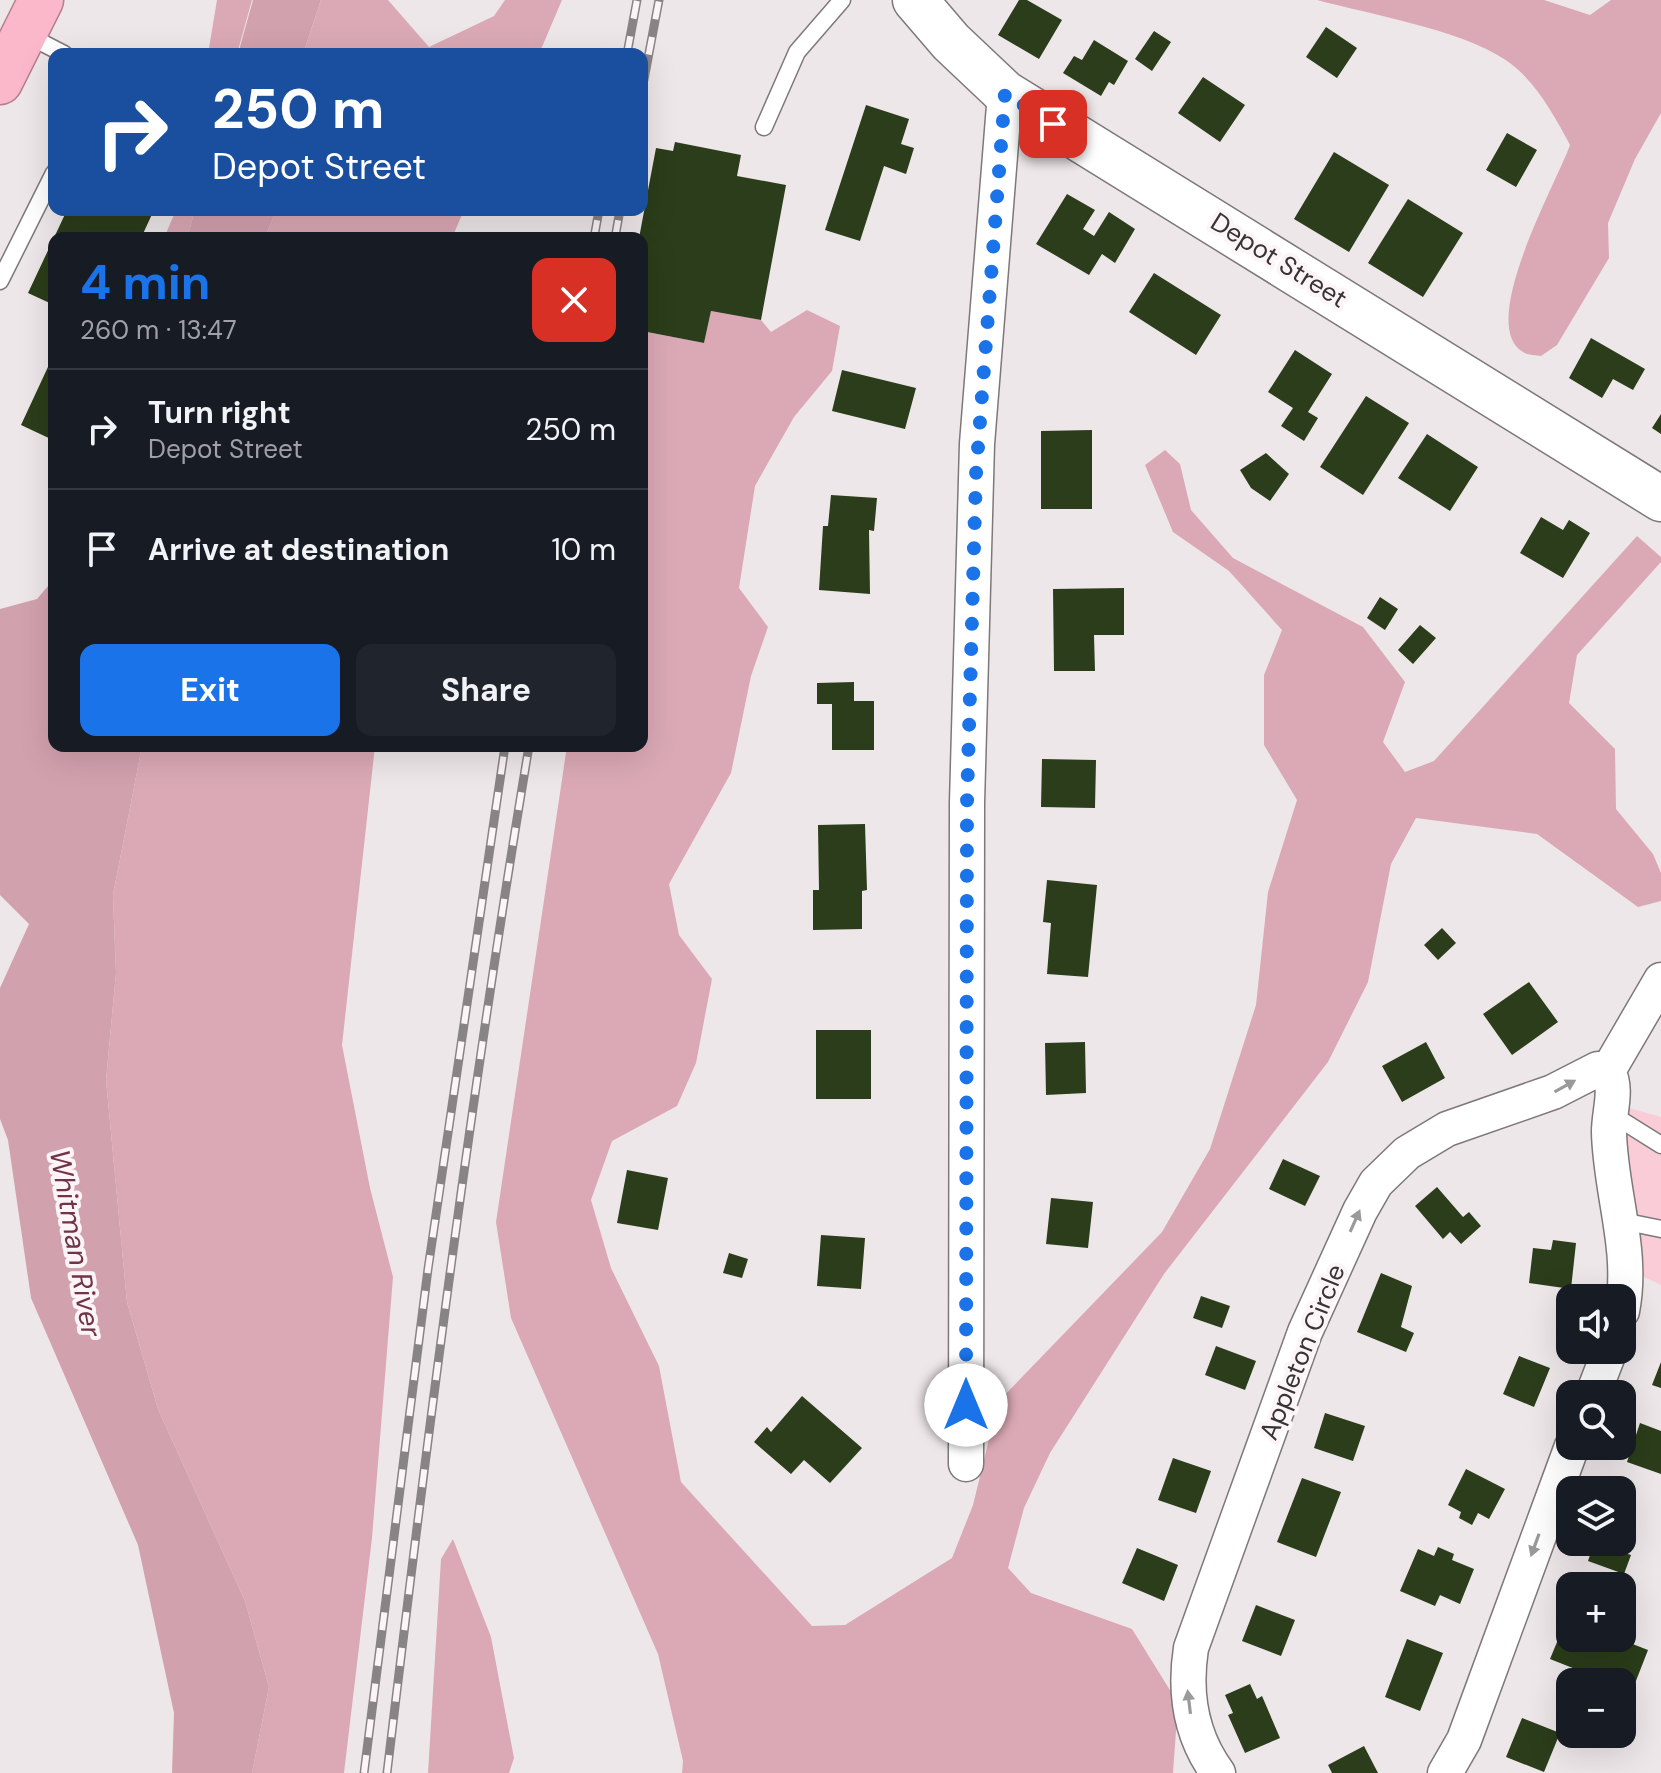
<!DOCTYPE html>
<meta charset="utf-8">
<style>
:root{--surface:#171b24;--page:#20242c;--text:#f1f3f6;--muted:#9ea1a6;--line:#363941;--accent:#1a73e8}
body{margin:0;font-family:"DM Sans",sans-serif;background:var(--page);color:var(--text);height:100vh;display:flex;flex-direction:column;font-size:30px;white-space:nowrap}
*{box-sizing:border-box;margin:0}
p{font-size:26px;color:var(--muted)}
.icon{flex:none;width:44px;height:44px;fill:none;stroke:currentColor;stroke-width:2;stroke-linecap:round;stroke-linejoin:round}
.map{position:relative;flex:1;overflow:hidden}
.drawer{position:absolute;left:48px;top:232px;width:600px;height:520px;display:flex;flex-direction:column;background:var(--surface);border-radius:16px;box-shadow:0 8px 32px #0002}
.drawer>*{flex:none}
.top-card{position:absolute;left:48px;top:48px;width:600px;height:168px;border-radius:16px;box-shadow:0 8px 32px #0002;background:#1a4fa0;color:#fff;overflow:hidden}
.buttons{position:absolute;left:1556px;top:1284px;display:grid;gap:16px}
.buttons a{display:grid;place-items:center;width:80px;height:80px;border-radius:16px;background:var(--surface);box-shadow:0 8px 32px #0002;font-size:40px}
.pin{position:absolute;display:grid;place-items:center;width:68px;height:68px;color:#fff;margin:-34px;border-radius:16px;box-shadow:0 4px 12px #0006}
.me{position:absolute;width:88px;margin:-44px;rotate:0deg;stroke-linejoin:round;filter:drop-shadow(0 0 6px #0008)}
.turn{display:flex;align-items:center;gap:28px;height:168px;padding:0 32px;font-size:36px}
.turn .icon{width:104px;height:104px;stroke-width:2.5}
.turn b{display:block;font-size:56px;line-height:68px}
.round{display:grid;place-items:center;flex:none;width:84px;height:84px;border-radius:16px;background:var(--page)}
.head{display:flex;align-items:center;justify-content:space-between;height:136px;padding:0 32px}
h1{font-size:48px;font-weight:700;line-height:60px;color:var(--accent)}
.cta{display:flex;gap:16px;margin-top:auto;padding:16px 32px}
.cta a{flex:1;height:92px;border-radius:16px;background:var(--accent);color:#fff;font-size:32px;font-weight:700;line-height:92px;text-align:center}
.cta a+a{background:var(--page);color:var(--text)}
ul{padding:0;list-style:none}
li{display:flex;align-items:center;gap:24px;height:120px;padding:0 32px;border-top:2px solid var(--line)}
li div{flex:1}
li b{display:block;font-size:30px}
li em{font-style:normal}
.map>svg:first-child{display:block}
.green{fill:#f9ccd7}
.forest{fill:#dba9b6}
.water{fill:#d2a1ae}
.building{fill:#2b3d1a}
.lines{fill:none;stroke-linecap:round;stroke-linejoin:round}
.service-casing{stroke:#7e7879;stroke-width:19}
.minor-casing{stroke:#7e7879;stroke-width:37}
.secondary-casing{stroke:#7e7879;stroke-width:47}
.trunk-casing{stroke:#b57f8e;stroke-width:47}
.service{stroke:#fff;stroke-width:16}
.minor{stroke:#fff;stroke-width:34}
.secondary{stroke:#fff;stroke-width:44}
.trunk{stroke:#fbb8cb;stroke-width:44}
.rail-casing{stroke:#888485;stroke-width:9}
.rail{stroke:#fcf4f6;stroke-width:6;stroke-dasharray:18;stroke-linecap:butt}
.oneway{fill:#9a9a9a}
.route{stroke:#1a73e8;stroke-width:14;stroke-dasharray:0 25.2}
.labels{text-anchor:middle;stroke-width:8;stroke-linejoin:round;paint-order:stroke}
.street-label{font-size:26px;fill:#363434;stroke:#fcf4f6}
.water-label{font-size:28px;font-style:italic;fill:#713347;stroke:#fcf4f6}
</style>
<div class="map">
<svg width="1661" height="1773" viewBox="0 0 1661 1773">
<rect width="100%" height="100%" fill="#eee7e9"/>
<path class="green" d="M1626,1107L1661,1117V1285L1638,1274L1640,1230L1626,1149Z"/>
<path class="forest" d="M217,0H252L237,54H208Z
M321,0H388L429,47L494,16L505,0H562L539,54H303Z
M1317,0H1544L1590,15L1611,0H1661V113L1635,159L1608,223L1609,258L1557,345L1541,356C1536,355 1527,355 1523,352C1476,325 1557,182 1570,145C1554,115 1534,78 1504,59C1461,30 1369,14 1317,0Z
M176,210H195L187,238H164Z
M276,210H464L452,238H265Z
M807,310L840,326L832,371L794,417L755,486L739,588L768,627L751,676L731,773L669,884L679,935L712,979L696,1063L677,1106L612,1141L591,1200L611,1268L659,1366L681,1482L812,1626L845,1625L952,1558L973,1505L998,1402L1162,1232L1210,1149L1256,1005L1268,892L1297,800L1264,745V675L1282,630L1229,571L1173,532L1145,465L1165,450L1180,464L1191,510L1233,558L1363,627L1405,682L1383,742L1405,772L1434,761L1637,536L1661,557V562L1577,655L1569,703L1615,749L1616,809L1653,854L1661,873V901L1638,907L1537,834L1416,818L1391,864L1368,982L1328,1062L1164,1274L1050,1453L1024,1508L1008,1568L1031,1593L1132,1629L1178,1703L1173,1773H682L683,1761L658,1654L511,1318L496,1222L567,746H642V331L704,343L711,311L761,320L771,332Z
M142,746H375L342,1045L370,1188L393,1277L372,1538L344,1773H252L269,1687L245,1601L158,1409L127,1302L106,1080L116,973L113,895Z
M453,1539L491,1637L514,1758L509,1773H428L441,1559Z"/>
<path class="water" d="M253,0H321L303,54H238Z
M195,210H276L265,238H187Z
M54,579V746H142L113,895L116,973L106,1080L127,1302L158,1409L245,1601L269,1687L252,1773H172L174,1713L138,1545L31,1298L8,1140L0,1119V988L29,924L0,895V609L37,599Z"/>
<path class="building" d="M1019,0H1027L1062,20L1039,59L998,35Z
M1326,27L1357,48L1337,78L1306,57Z
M1154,31L1171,42L1152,71L1135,59Z
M1094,40L1128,61L1114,85L1109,82L1101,96L1063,73L1074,56L1082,60Z
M1203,77L1245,105L1220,142L1178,113Z
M866,105L909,119L901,144L914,148L906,174L884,166L860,241L825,230Z
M1507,133L1537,150L1516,187L1486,170Z
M675,142L741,155L737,176L786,185L761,320L711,311L704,343L642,331V238H639L656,148L673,151Z
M1334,152L1389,185L1349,252L1294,219Z
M1067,194L1095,210L1083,229L1094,236L1109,212L1135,229L1115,263L1102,254L1089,275L1036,244Z
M1408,199L1463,233L1423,297L1368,263Z
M67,210H154L141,238H54V305L28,293Z
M1154,273L1221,315L1196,355L1129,312Z
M1591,338L1645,369L1633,390L1613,379L1602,398L1569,378Z
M1295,350L1332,374L1308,412L1318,418L1304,441L1281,426L1293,408L1268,392Z
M54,354V437L53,440L21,425Z
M842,370L916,388L905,429L832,411Z
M1366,396L1409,423L1363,495L1320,467Z
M1661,414V434L1652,428Z
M1092,430V509H1041V431Z
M1427,434L1478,467L1450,511L1398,478Z
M1266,453L1289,474L1270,501L1251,488L1240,470Z
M831,495L877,498L874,531L869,530L870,594L819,590L823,526H828Z
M1541,517L1563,530L1569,520L1590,533L1563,578L1520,553Z
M1124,588V635H1094L1095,671H1054L1053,589Z
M1380,597L1398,609L1385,630L1367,618Z
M1420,625L1436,638L1413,664L1398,650Z
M854,682V701H874V750H832V704H817V683Z
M1042,759L1096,760L1095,808L1041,807Z
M865,824L867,890L862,891V929L813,930V890H819L818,825Z
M1047,880L1097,885L1088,977L1047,974L1051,923L1043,922Z
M1442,928L1456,943L1438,960L1424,945Z
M1529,982L1558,1022L1512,1055L1483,1014Z
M816,1030H871V1099H816Z
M1085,1042L1086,1093L1046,1095L1045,1043Z
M1426,1042L1445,1078L1402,1102L1382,1066Z
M1283,1159L1320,1176L1305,1206L1269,1189Z
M627,1170L668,1178L658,1230L617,1223Z
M1437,1187L1463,1217L1469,1212L1481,1226L1461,1244L1450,1232L1443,1239L1415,1206Z
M1051,1198L1093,1202L1088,1248L1046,1244Z
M821,1235L865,1238L861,1289L817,1286Z
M1553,1240L1576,1243L1571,1289L1529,1283L1533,1248L1551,1250Z
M729,1253L748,1259L742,1278L723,1273Z
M1381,1273L1412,1286L1401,1327L1414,1333L1406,1352L1357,1332Z
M1201,1296L1230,1306L1222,1328L1193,1318Z
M1216,1346L1256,1361L1245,1390L1205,1375Z
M1519,1356L1550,1368L1534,1407L1503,1394Z
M1661,1362V1388L1652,1385Z
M802,1396L862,1448L830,1483L804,1460L791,1474L754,1442L767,1427L771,1432Z
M1325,1413L1365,1426L1353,1461L1314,1448Z
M1640,1423L1661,1431V1474L1627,1462Z
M1173,1458L1211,1471L1196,1513L1158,1500Z
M1466,1469L1505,1489L1489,1519L1478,1513L1472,1525L1459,1518L1461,1512L1448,1505Z
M1302,1478L1341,1492L1316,1557L1277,1542Z
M1594,1543L1631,1555L1624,1574L1588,1561Z
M1438,1547L1454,1554L1452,1560L1474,1569L1460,1604L1440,1595L1435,1606L1400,1591L1418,1549L1434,1556Z
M1137,1548L1178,1565L1164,1601L1122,1583Z
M1256,1605L1295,1620L1281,1656L1242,1641Z
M1567,1618L1570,1619V1638H1617L1648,1650L1632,1691L1622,1687V1682H1608L1550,1659Z
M1407,1639L1443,1653L1420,1711L1385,1697Z
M1250,1684L1257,1699L1262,1696L1280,1738L1245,1753L1228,1715L1233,1713L1225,1695Z
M1522,1718L1560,1733L1544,1772L1506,1757Z
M1364,1746L1378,1773H1332L1328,1765Z"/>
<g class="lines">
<g class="service-casing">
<path id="service" d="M27,35L64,54
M764,127L797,52L842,0
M0,281L54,173
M1610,1113L1661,1145
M1622,1221L1661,1229"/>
</g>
<g class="minor-casing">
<path id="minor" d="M1608,1071L1661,980
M1593,1394L1610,1350
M966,1464L967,803L977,444L1005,93
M1218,1773C1190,1735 1184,1693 1191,1648L1305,1332L1360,1211L1376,1183L1407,1153L1447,1129L1553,1092L1598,1069L1608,1071C1618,1090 1609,1111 1609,1132C1610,1191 1634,1251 1622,1311
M1445,1773L1464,1740L1572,1446"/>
</g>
<g class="secondary-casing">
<path id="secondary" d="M915,0L951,42L1005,93L1661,499"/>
</g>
<g class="trunk-casing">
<path id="trunk" d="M0,82L41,0"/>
</g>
<use href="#service" class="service"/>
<use href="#minor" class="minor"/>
<use href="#secondary" class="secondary"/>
<use href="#trunk" class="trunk"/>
<g class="rail-casing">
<path id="rail" d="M627,54L637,0
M642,90L659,0
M594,238L599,210
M615,238L620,210
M364,1773L428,1269L505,746
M387,1773C428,1430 472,1087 529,746"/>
</g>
<use href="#rail" class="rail"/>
</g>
<defs><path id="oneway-solid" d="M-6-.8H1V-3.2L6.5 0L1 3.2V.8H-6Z" transform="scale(2)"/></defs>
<g class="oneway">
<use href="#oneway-solid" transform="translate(1565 1086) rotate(-29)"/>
<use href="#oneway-solid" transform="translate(1355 1221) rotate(-66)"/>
<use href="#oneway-solid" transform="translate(1535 1545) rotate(110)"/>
<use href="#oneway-solid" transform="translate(1189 1702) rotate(-97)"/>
</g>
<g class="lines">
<path class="route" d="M966,1405L967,803L976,474L1005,93L1053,124"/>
</g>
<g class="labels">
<g class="street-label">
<text transform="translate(1279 260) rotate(32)" y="9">Depot Street</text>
<text transform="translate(1302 1352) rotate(-68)" y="9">Appleton Circle</text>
</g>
<g class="water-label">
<text transform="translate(76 1243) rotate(80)" y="10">Whitman River</text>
</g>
</g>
</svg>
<div class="buttons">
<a><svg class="icon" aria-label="sound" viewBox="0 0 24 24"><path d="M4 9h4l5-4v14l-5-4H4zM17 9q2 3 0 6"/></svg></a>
<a><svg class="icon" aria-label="search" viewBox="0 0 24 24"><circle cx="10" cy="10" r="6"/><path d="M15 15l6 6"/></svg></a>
<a><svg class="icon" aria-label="layers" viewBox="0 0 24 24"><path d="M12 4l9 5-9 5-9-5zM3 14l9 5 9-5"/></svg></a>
<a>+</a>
<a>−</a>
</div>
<div class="pin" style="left:1053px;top:124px;background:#d93025"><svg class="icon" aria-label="arrive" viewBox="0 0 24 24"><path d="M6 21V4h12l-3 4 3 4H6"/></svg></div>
<svg class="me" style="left:966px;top:1405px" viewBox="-20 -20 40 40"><circle r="19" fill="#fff"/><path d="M0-13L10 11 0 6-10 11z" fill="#1a73e8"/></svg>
<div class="top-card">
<div class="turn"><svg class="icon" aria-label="right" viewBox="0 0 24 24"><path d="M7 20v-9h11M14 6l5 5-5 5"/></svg><div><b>250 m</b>Depot Street</div></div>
</div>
<section class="drawer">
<div class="head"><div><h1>4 min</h1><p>260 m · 13:47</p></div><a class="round" style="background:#d93025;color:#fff"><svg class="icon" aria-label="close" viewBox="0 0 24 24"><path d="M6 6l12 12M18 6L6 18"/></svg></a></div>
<ul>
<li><svg class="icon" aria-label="right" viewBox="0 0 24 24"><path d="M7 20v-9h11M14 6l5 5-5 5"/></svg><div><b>Turn right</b><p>Depot Street</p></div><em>250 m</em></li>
<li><svg class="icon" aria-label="arrive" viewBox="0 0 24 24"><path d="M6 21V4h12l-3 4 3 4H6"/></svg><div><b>Arrive at destination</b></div><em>10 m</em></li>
</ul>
<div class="cta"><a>Exit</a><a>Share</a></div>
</section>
</div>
